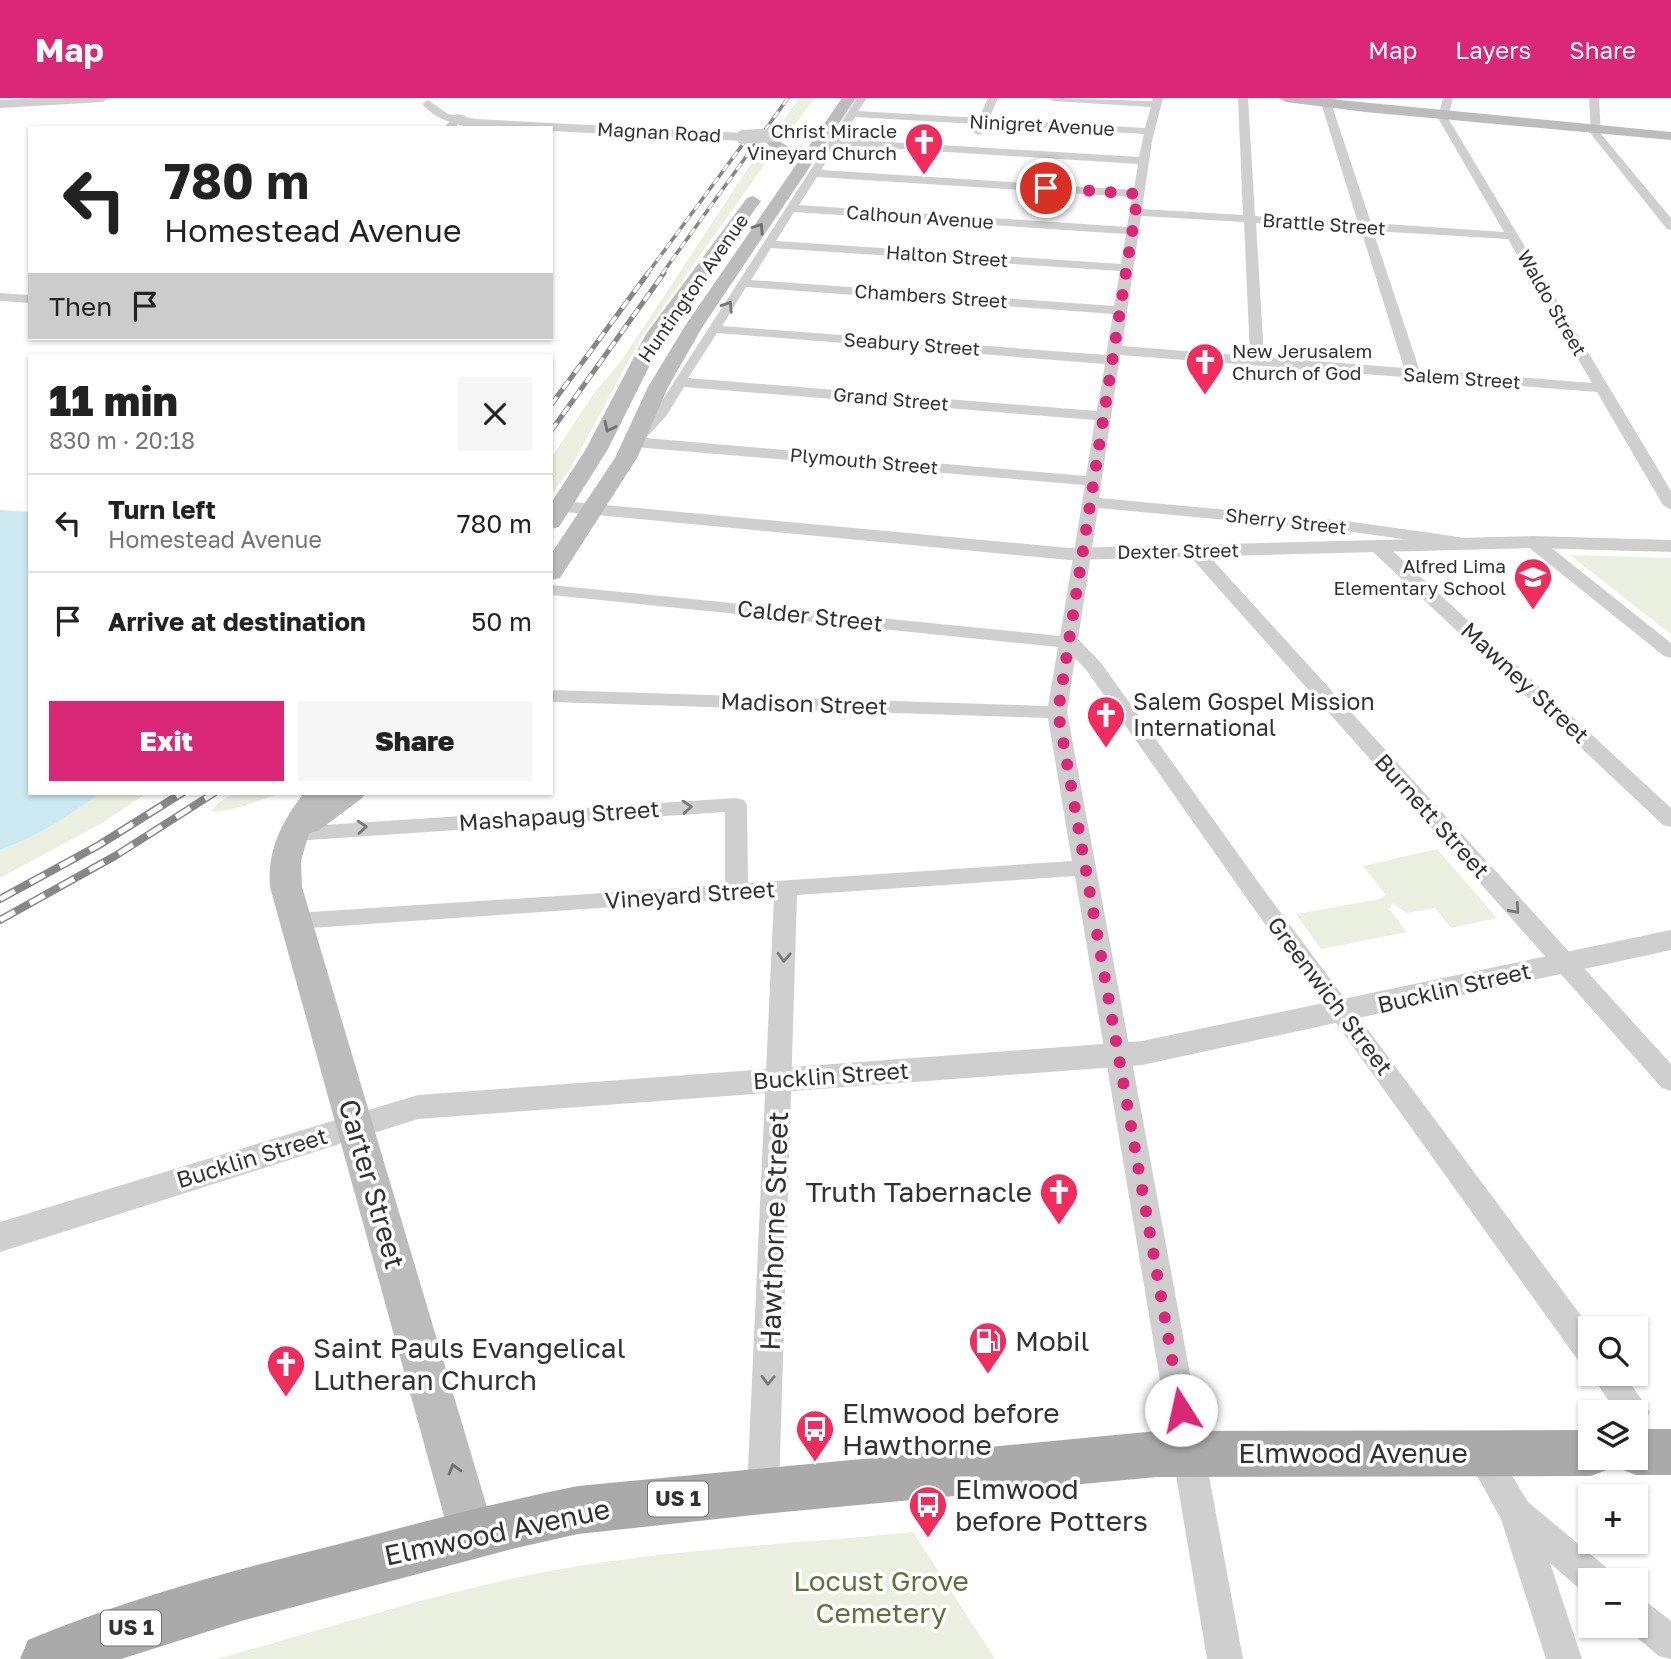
<!DOCTYPE html>
<meta charset="utf-8">
<style>
:root{--surface:#fff;--page:#f6f6f6;--text:#222;--muted:#767676;--line:#e0e0e0;--accent:#db2777}
body{margin:0;font-family:"Golos Text",sans-serif;background:var(--page);color:var(--text);height:100vh;display:flex;flex-direction:column;font-size:26px;white-space:nowrap}
*{box-sizing:border-box;margin:0}
p{font-size:23px;color:var(--muted)}
.icon{flex:none;width:38px;height:38px;fill:none;stroke:currentColor;stroke-width:2;stroke-linecap:round;stroke-linejoin:round}
.map{position:relative;flex:1;overflow:hidden}
.details{position:absolute;left:28px;top:256px;width:525px;height:441px;display:flex;flex-direction:column;background:var(--surface);border-radius:0px;box-shadow:0 2px 5px #0004}
.details>*{flex:none}
.banner{position:absolute;left:28px;top:28px;width:525px;height:214px;border-radius:0px;box-shadow:0 2px 5px #0004;background:#fff;color:var(--text);overflow:hidden}
.tools{position:absolute;left:1578px;top:1218px;display:grid;gap:14px}
.tools a{display:grid;place-items:center;width:70px;height:70px;border-radius:0px;background:var(--surface);box-shadow:0 2px 5px #0004;font-size:35px}
.pin{position:absolute;display:grid;place-items:center;width:60px;height:60px;color:#fff;margin:-30px;border:4px solid #fff;border-radius:50%;box-shadow:0 2px 7px #0007}
.me{position:absolute;width:77px;margin:-38px;rotate:350deg;stroke-linejoin:round;filter:drop-shadow(0 0 5px #0008)}
.turn{display:flex;align-items:center;gap:24px;height:147px;padding:0 21px;font-size:32px}
.turn .icon{width:91px;height:91px;stroke-width:2.5}
.turn b{display:block;font-size:49px;line-height:60px}
.then{display:flex;align-items:center;height:66px;padding:0 21px;background:#0003;gap:14px;font-size:26px}
.round{display:grid;place-items:center;flex:none;width:74px;height:74px;border-radius:0px;background:var(--page)}
.headline{display:flex;align-items:center;justify-content:space-between;height:119px;padding:0 21px}
h1{font-size:42px;font-weight:800;line-height:52px}
.cta{display:flex;gap:14px;margin-top:auto;padding:14px 21px}
.cta a{flex:1;height:80px;border-radius:0px;background:var(--accent);color:#fff;font-size:28px;font-weight:800;line-height:80px;text-align:center}
.cta a+a{background:var(--page);color:var(--text)}
ul{padding:0;list-style:none}
li{display:flex;align-items:center;gap:21px;height:98px;padding:0 21px;border-top:2px solid var(--line)}
li div{flex:1}
li b{display:block;font-size:26px}
li em{font-style:normal}
header{display:flex;align-items:center;gap:42px;box-sizing:border-box;height:98px;padding:0 35px;background:var(--accent);color:#fff}
header strong{font-size:33px}
nav{display:flex;gap:38px;margin-inline-start:auto;font-size:24px}
.map>svg:first-child{display:block}
.green{fill:#ebefe0}
.water{fill:#cce8f0}
.lines{fill:none;stroke-linecap:round;stroke-linejoin:round}
.minor{fill:#cfcfcf;fill-rule:evenodd}
.tertiary{fill:#cfcfcf;fill-rule:evenodd}
.secondary{fill:#bcbcbc;fill-rule:evenodd}
.primary{fill:#aaa;fill-rule:evenodd}
.rail-far2-casing{stroke:#878787;stroke-width:3.5}
.rail-far1-casing{stroke:#878787;stroke-width:5}
.rail-casing{stroke:#878787;stroke-width:8}
.rail-far2{stroke:#fff;stroke-width:2.5;stroke-dasharray:8;stroke-linecap:butt}
.rail-far1{stroke:#fff;stroke-width:3.5;stroke-dasharray:10;stroke-linecap:butt}
.rail{stroke:#fff;stroke-width:5;stroke-dasharray:17;stroke-linecap:butt}
.tertiary-bridge{stroke:#cfcfcf;stroke-width:14}
.oneway{stroke:#707070}
.oneway2{stroke:#797979}
.route{stroke:#db2777;stroke-width:12;stroke-dasharray:0 21.6}
.labels{text-anchor:middle;stroke-width:7;stroke-linejoin:round;paint-order:stroke}
.far-street-label{font-size:19px;fill:#323232;stroke:#fff}
.far-poi-label{font-size:19px;fill:#323232;stroke:#fff;text-anchor:end}
.shield{fill:#fff;stroke:#707070;stroke-width:2}
.shield-label{font-size:21px;font-weight:bold;fill:#323232}
.street-label{font-size:23px;fill:#323232;stroke:#fff}
.poi-label{font-size:23px;fill:#323232;stroke:#fff;text-anchor:start}
.near-street-label{font-size:28px;fill:#323232;stroke:#fff}
.near-poi-label{font-size:28px;fill:#323232;stroke:#fff;text-anchor:start}
.near-park-label{font-size:28px;fill:#5f723b;stroke:#fff}
</style>
<header>
<strong>Map</strong>
<nav><a>Map</a><a>Layers</a><a>Share</a></nav>
</header>
<div class="map">
<svg width="1671" height="1561" viewBox="0 0 1671 1561">
<rect width="100%" height="100%" fill="#fff"/>
<path class="green" d="M799,0H815L793,29L777,32Z
M766,47L773,48L775,52L641,240L570,371L551,397V360L595,294L622,262L762,49Z
M1570,457L1671,460V536L1664,531Z
M100,695H147L102,725L0,780V752C37,737 69,718 100,695Z
M234,695H280C266,700 223,717 211,713L217,706Z
M1437,751L1497,820L1451,830L1435,810L1407,815L1392,805L1389,811L1407,834L1321,851L1296,816L1380,801L1386,797L1363,768Z
M913,1434L995,1561H217C330,1530 441,1493 555,1472C673,1451 795,1446 913,1434Z"/>
<path class="water" d="M0,412L30,414V695H100C69,718 37,738 0,752Z"/>
<g class="lines">
<path class="minor" d="M857,0H867L858,13L979,20L988,0H998L989,21L1145,30L1151,9L1053,3L1048,0L1152,3L1153,0H1163L1152,43L1142,111L1243,117L1238,0H1248L1255,118L1358,125L1322,8L1327,0H1337L1332,8L1371,125L1504,134L1438,20L1443,0H1453L1448,20L1671,393V412L1663,407L1597,294L1120,257L1099,400L1346,423L1459,439L1468,444L1459,449L1346,433L1098,410L1078,541L1101,565L1266,795L1591,1231V1268L1580,1265L1250,805L1087,573L1075,560L1067,614L1243,1561H1207L1075,778L797,797L779,1392L775,1403L763,1408L751,1403L747,1392L774,798L296,831L288,829L284,823L288,817L296,815L725,787V714L294,743L286,741L283,736L286,731L294,729L736,700L744,702L747,707L748,785L1072,763L1048,620L551,604V592L1048,608L1058,549L551,497V487L1060,538L1085,387L634,349L626,344L656,312ZM855,19L976,26L973,34L978,37L982,36L986,27L1144,36L1139,59L841,41ZM837,47L1138,66L1134,92L821,72ZM817,79L1132,99L1127,129L799,107ZM794,114L1126,136L1121,166L776,143ZM1141,118L1244,124L1250,258L1122,248ZM1256,125L1361,132L1404,270L1264,259ZM1373,133L1508,141L1592,285L1419,271ZM771,150L1120,173L1114,208L751,182ZM746,189L1113,216L1106,257L722,228ZM717,235L1105,266L1097,313L688,280ZM684,289L1095,322L1086,378L646,340L667,317Z
M1589,0H1599L1601,36L1671,120V132L1667,131L1591,36Z
M457,16L466,18L454,30H443Z
M0,195L30,197V205L0,203Z
M1533,439L1539,440L1671,545V560L1664,558L1527,448L1524,444Z
M1378,444L1384,445L1671,710V729L1663,727L1372,453L1369,449L1372,445Z
M1194,447L1200,448L1671,966V993L1662,990L1188,456L1185,452L1188,448Z
M1591,1276H1624L1650,1314L1645,1324L1636,1327V1314H1616Z
M1481,1341L1492,1345L1528,1404L1607,1470L1612,1482H1591V1497L1583,1494L1550,1465L1582,1561H1546L1501,1421L1465,1356L1470,1345Z
M1636,1500L1648,1505L1671,1523V1561L1659,1558L1624,1529L1636,1528Z"/>
<path class="tertiary" d="M40,0H109L103,4L0,10V2Z
M428,2L448,16L476,21L743,35L749,39L743,43L551,33V30C511,30 451,39 422,6Z
M772,33L820,36L827,40L820,44L767,40L766,37Z
M562,403L1069,450L1533,438L1671,442V454L1533,450L1069,462L555,413L552,409L555,405Z
M1671,832V852L1142,967L418,1021L0,1154V1124L418,997L1142,943Z"/>
<path class="secondary" d="M842,0H856L703,228L668,289L637,360L560,480L551,482V456L615,360L648,289L685,228Z
M1279,0H1319L1671,34V42L1365,14L1286,4Z
M770,37L792,51L794,54L792,57C781,60 770,49 763,41L765,38Z
M753,98L761,103L665,237L608,351L559,429L551,431V405L586,351L646,236L747,100Z
M304,695H366L361,701L318,733L309,735L301,763L302,789L495,1436L488,1452L472,1458L456,1452L449,1436L270,789C267,752 282,723 304,695Z"/>
<path class="primary" d="M1636,1331H1671V1377H1636L1618,1370L1614,1360H1636Z
M1591,1332V1360H1614L1609,1371L1591,1378L1157,1379L763,1416L578,1436L516,1450L241,1523L121,1561H20L28,1542C128,1500 234,1472 339,1446C418,1425 498,1404 578,1388L1157,1333Z"/>
<g class="rail-far2-casing">
<path id="rail-far2" d="M647,176L746,42
M662,176L788,0"/>
</g>
<g class="rail-far1-casing">
<path id="rail-far1" d="M551,307L648,175
M551,333L664,175"/>
</g>
<g class="rail-casing">
<path id="rail" d="M0,801L99,747L182,695
M0,822L115,758L214,695"/>
</g>
<use href="#rail-far2" class="rail-far2"/>
<use href="#rail-far1" class="rail-far1"/>
<use href="#rail" class="rail"/>
<path class="tertiary-bridge" d="M743,39L772,37"/>
</g>
<defs><path id="oneway-chevron" d="M-2-3.5L2.5 0L-2 3.5" fill="none" stroke-width="1.6" stroke-linecap="round" stroke-linejoin="round" transform="scale(1.75)"/></defs>
<g class="oneway">
<use href="#oneway-chevron" transform="translate(759 130) rotate(-56)"/>
<use href="#oneway-chevron" transform="translate(609 329) rotate(116)"/>
<use href="#oneway-chevron" transform="translate(454 1371) rotate(-106)"/>
</g>
<g class="oneway2">
<use href="#oneway-chevron" transform="translate(728 208) rotate(-57)"/>
<use href="#oneway-chevron" transform="translate(687 709) rotate(-4)"/>
<use href="#oneway-chevron" transform="translate(362 729) rotate(-4)"/>
<use href="#oneway-chevron" transform="translate(1515 811) rotate(48)"/>
<use href="#oneway-chevron" transform="translate(784 859) rotate(92)"/>
<use href="#oneway-chevron" transform="translate(768 1282) rotate(92)"/>
</g>
<g class="lines">
<path class="route" d="M1046,90L1138,96L1058,614L1181,1312"/>
</g>
<defs>
<g id="church-pin" transform="scale(2.0125)"><path d="M0 17L-7.5 6A9.5 9.5 0 1 1 7.5 6Z" fill="#f12d5e" stroke="#fff"/><path d="M-1.2-6h2.4v3.5h3.3v2.4h-3.3V6h-2.4V-.1h-3.3v-2.4h3.3Z" fill="#fff"/></g>
<g id="school-pin" transform="scale(2.0125)"><path d="M0 17L-7.5 6A9.5 9.5 0 1 1 7.5 6Z" fill="#f12d5e" stroke="#fff"/><path d="M0-5L7-2L0 1L-7-2ZM-4 1L0 2.5L4 1V4Q0 6-4 4Z" fill="#fff"/></g>
<g id="fuel-pin" transform="scale(2.0125)"><path d="M0 17L-7.5 6A9.5 9.5 0 1 1 7.5 6Z" fill="#f12d5e" stroke="#fff"/><path d="M-5.5-6h7V0h2V4h1.3V-2.5L3-4.5l.8-.8L6-3V5H2.5V1h-1V6h-7ZM-4.2-4.7v3.2H.2V-4.7Z" fill="#fff"/></g>
<g id="bus-pin" transform="scale(2.0125)"><path d="M0 17L-7.5 6A9.5 9.5 0 1 1 7.5 6Z" fill="#f12d5e" stroke="#fff"/><path d="M-5-6H5V4H4V6H2V4H-2V6H-4V4H-5ZM-3.5-4V0h7V-4ZM-3.5 1.2v1.5H-2V1.2ZM2 1.2v1.5H3.5V1.2Z" fill="#fff"/></g>
</defs>
<g fill-rule="evenodd">
<use href="#church-pin" x="924" y="44"/>
<use href="#church-pin" x="1205" y="264"/>
<use href="#school-pin" x="1533" y="479"/>
<use href="#church-pin" x="1106" y="617"/>
<use href="#church-pin" x="1059" y="1094"/>
<use href="#fuel-pin" x="988" y="1243"/>
<use href="#church-pin" x="286" y="1266"/>
<use href="#bus-pin" x="815" y="1331"/>
<use href="#bus-pin" x="928" y="1407"/>
</g>
<g class="labels">
<g class="far-street-label">
<text transform="translate(1042 27) rotate(3)" y="7">Ninigret Avenue</text>
<text transform="translate(659 34) rotate(3)" y="7">Magnan Road</text>
<text transform="translate(920 119) rotate(4)" y="7">Calhoun Avenue</text>
<text transform="translate(1324 126) rotate(4)" y="7">Brattle Street</text>
<text transform="translate(947 158) rotate(4)" y="7">Halton Street</text>
<text transform="translate(693 190) rotate(-55)" y="7">Huntington Avenue</text>
<text transform="translate(931 198) rotate(4)" y="7">Chambers Street</text>
<text transform="translate(1552 205) rotate(60)" y="7">Waldo Street</text>
<text transform="translate(912 246) rotate(4)" y="7">Seabury Street</text>
<text transform="translate(1462 280) rotate(4)" y="7">Salem Street</text>
<text transform="translate(891 301) rotate(5)" y="7">Grand Street</text>
<text transform="translate(864 363) rotate(5)" y="7">Plymouth Street</text>
<text transform="translate(1286 423) rotate(6)" y="7">Sherry Street</text>
<text transform="translate(1178 453) rotate(-1)" y="7">Dexter Street</text>
</g>
<g class="far-poi-label">
<text x="897" y="40">Christ Miracle<tspan x="897" dy="22">Vineyard Church</tspan></text>
<text x="1232" y="260" text-anchor="start">New Jerusalem<tspan x="1232" dy="22">Church of God</tspan></text>
<text x="1506" y="475">Alfred Lima<tspan x="1506" dy="22">Elementary School</tspan></text>
</g>
<g class="shield">
<rect x="648" y="1383.5" width="60" height="35" rx="5"/>
<rect x="101" y="1512.5" width="60" height="35" rx="5"/>
</g>
<g class="shield-label">
<text x="678" y="1408">US 1</text>
<text x="131" y="1537">US 1</text>
</g>
<g class="street-label">
<text transform="translate(810 518) rotate(6)" y="8">Calder Street</text>
<text transform="translate(1525 585) rotate(43)" y="8">Mawney Street</text>
<text transform="translate(804 606) rotate(2)" y="8">Madison Street</text>
<text transform="translate(559 718) rotate(-4)" y="8">Mashapaug Street</text>
<text transform="translate(1432 718) rotate(48)" y="8">Burnett Street</text>
<text transform="translate(690 797) rotate(-4)" y="8">Vineyard Street</text>
<text transform="translate(1454 890) rotate(-13)" y="8">Bucklin Street</text>
<text transform="translate(1330 898) rotate(53)" y="8">Greenwich Street</text>
<text transform="translate(831 978) rotate(-4)" y="8">Bucklin Street</text>
<text transform="translate(252 1060) rotate(-17)" y="8">Bucklin Street</text>
</g>
<g class="poi-label">
<text x="1133" y="612">Salem Gospel Mission<tspan x="1133" dy="26">International</tspan></text>
</g>
<g class="near-street-label">
<text transform="translate(372 1086) rotate(74)" y="10">Carter Street</text>
<text transform="translate(774 1133) rotate(-88)" y="10">Hawthorne Street</text>
<text x="1353" y="1365">Elmwood Avenue</text>
<text transform="translate(497 1434) rotate(-12)" y="10">Elmwood Avenue</text>
</g>
<g class="near-poi-label">
<text x="1032" y="1104" text-anchor="end">Truth Tabernacle</text>
<text x="1015" y="1253">Mobil</text>
<text x="313" y="1260">Saint Pauls Evangelical<tspan x="313" dy="32">Lutheran Church</tspan></text>
<text x="842" y="1325">Elmwood before<tspan x="842" dy="32">Hawthorne</tspan></text>
<text x="955" y="1401">Elmwood<tspan x="955" dy="32">before Potters</tspan></text>
</g>
<g class="near-park-label">
<text x="881" y="1493">Locust Grove<tspan x="881" dy="32">Cemetery</tspan></text>
</g>
</g>
</svg>
<div class="tools">
<a><svg class="icon" aria-label="search" viewBox="0 0 24 24"><circle cx="10" cy="10" r="6"/><path d="M15 15l6 6"/></svg></a>
<a><svg class="icon" aria-label="layers" viewBox="0 0 24 24"><path d="M12 4l9 5-9 5-9-5zM3 14l9 5 9-5"/></svg></a>
<a>+</a>
<a>−</a>
</div>
<div class="pin" style="left:1046px;top:90px;background:#d93025"><svg class="icon" aria-label="arrive" viewBox="0 0 24 24"><path d="M6 21V4h12l-3 4 3 4H6"/></svg></div>
<svg class="me" style="left:1181px;top:1312px" viewBox="-20 -20 40 40"><circle r="19" fill="#fff"/><path d="M0-13L10 11 0 6-10 11z" fill="#db2777"/></svg>
<div class="banner">
<div class="turn"><svg class="icon" aria-label="left" viewBox="0 0 24 24"><path d="M17 20v-9H6M10 6l-5 5 5 5"/></svg><div><b>780 m</b>Homestead Avenue</div></div>
<div class="then">Then<svg class="icon" aria-label="arrive" viewBox="0 0 24 24"><path d="M6 21V4h12l-3 4 3 4H6"/></svg></div>
</div>
<section class="details">
<div class="headline"><div><h1>11 min</h1><p>830 m · 20:18</p></div><a class="round"><svg class="icon" aria-label="close" viewBox="0 0 24 24"><path d="M6 6l12 12M18 6L6 18"/></svg></a></div>
<ul>
<li><svg class="icon" aria-label="left" viewBox="0 0 24 24"><path d="M17 20v-9H6M10 6l-5 5 5 5"/></svg><div><b>Turn left</b><p>Homestead Avenue</p></div><em>780 m</em></li>
<li><svg class="icon" aria-label="arrive" viewBox="0 0 24 24"><path d="M6 21V4h12l-3 4 3 4H6"/></svg><div><b>Arrive at destination</b></div><em>50 m</em></li>
</ul>
<div class="cta"><a>Exit</a><a>Share</a></div>
</section>
</div>
